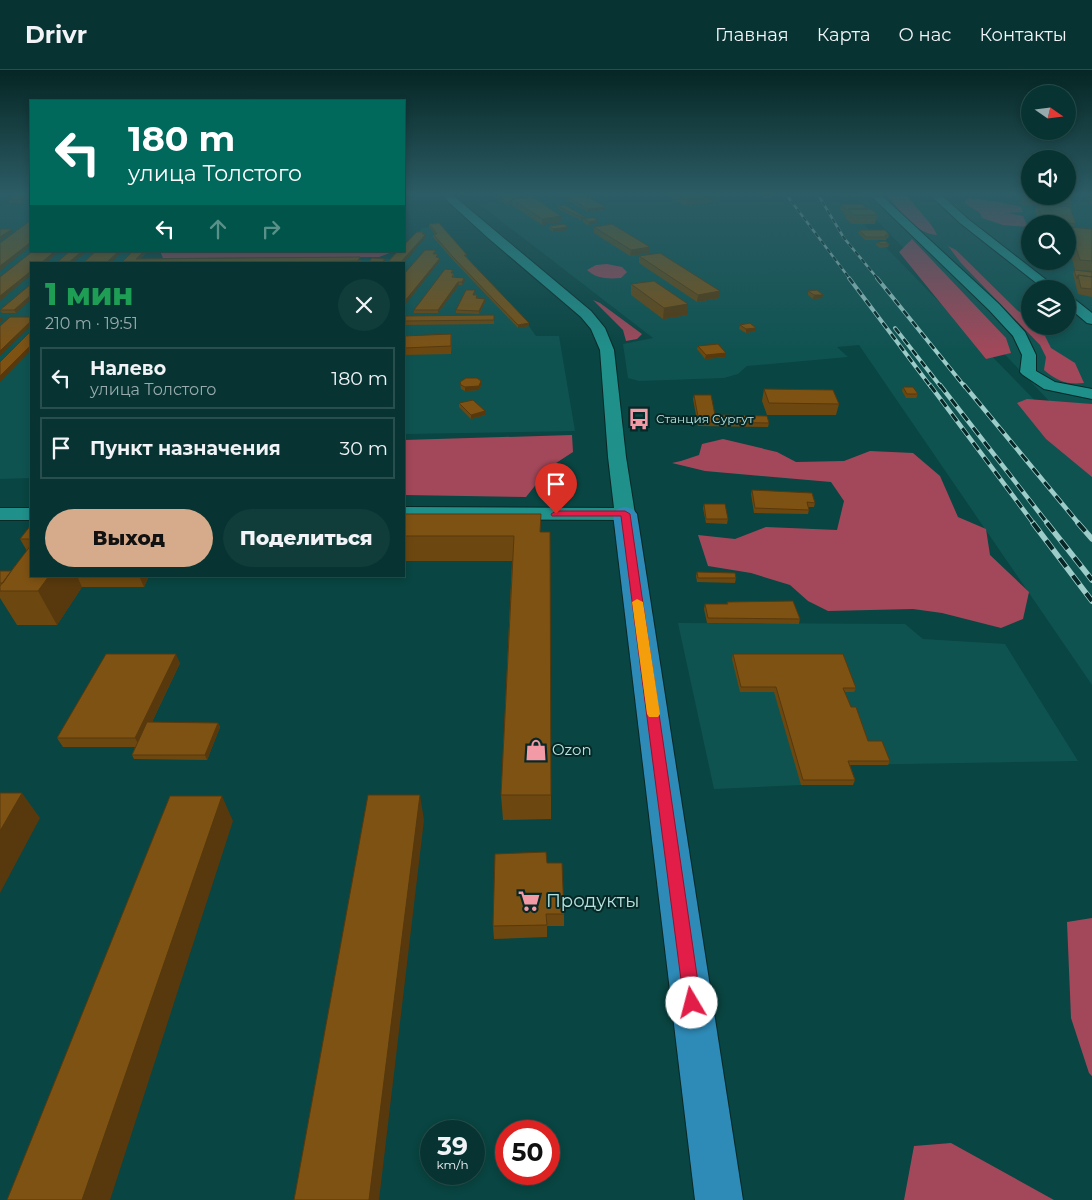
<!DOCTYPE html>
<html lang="ru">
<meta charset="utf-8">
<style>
:root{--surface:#073432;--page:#103c3a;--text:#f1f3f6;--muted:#98aaac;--line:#284f4d;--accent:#d6ab8b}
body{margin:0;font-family:Montserrat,sans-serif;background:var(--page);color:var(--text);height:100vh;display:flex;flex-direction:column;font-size:19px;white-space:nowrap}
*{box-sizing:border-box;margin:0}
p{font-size:16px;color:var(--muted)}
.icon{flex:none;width:28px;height:28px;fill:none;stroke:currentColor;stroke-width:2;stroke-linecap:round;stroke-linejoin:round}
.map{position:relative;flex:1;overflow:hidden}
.drawer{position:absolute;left:30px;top:192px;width:375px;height:315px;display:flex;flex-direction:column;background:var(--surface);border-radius:0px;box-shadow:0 2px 8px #0003,0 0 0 1px var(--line)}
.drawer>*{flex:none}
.hud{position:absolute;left:30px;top:30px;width:375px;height:152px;border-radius:0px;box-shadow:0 2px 8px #0003,0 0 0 1px var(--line);background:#00695c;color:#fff;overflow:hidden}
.needle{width:32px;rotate:104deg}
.controls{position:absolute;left:1021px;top:15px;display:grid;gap:10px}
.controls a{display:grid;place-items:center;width:55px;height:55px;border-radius:50%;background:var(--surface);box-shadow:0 2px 8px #0003,0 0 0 1px var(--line);font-size:25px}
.speed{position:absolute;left:420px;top:1050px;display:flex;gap:10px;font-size:25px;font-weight:700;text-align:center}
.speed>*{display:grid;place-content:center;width:65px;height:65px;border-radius:50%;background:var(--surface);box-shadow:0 2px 8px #0003,0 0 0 1px var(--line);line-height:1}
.speed small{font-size:12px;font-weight:400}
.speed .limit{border:8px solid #d22;background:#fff;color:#111}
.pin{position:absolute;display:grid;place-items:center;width:42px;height:42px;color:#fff;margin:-51px -21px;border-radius:50% 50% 50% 0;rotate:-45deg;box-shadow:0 0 5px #0007}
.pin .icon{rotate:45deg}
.me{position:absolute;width:55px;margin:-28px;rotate:352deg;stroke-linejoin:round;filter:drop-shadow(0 0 4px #0008)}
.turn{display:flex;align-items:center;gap:18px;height:105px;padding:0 15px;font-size:22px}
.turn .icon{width:65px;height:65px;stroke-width:2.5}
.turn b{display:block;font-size:35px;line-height:42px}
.lanes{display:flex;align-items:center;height:48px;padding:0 15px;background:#0003;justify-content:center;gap:25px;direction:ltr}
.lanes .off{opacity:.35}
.round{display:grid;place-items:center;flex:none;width:52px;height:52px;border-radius:26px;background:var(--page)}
.headline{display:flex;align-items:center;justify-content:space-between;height:85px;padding:0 15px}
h1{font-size:30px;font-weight:800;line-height:38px;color:#1e9e55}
.action{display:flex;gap:10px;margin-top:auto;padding:10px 15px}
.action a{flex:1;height:58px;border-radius:30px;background:var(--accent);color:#111;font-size:20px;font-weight:800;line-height:58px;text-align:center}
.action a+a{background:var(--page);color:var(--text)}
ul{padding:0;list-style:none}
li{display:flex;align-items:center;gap:15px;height:62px;margin:0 10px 8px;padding:0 5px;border:2px solid var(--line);border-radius:0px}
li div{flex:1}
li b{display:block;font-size:19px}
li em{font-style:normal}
header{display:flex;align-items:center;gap:30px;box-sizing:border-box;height:70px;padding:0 25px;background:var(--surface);border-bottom:1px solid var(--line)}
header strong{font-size:24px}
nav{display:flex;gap:28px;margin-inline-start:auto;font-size:18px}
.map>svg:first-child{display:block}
.built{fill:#0f5351;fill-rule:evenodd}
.forest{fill:#a2485a}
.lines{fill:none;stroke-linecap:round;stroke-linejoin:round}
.minor-casing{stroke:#072826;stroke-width:2}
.major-casing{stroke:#072826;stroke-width:2}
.minor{fill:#20908b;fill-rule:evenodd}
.major{fill:#2e8bb8;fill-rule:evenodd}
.rail-far3-casing{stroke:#9dccc9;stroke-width:2.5}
.rail-far2-casing{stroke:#9dccc9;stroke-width:4}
.rail-far1-casing{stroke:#9dccc9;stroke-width:4.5}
.rail-casing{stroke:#9dccc9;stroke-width:5.5}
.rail-far3{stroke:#072826;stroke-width:2;stroke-dasharray:5;stroke-linecap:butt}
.rail-far2{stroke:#072826;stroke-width:2.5;stroke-dasharray:7;stroke-linecap:butt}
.rail-far1{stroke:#072826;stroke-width:3;stroke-dasharray:9;stroke-linecap:butt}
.rail{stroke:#072826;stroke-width:4;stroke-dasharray:11;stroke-linecap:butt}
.wall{fill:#6c4710}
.shaded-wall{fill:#58390d}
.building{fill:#7e5213;stroke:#58390d}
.route{fill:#e11d48;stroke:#92132f}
.slow{fill:#f59e0b}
.labels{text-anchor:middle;stroke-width:4;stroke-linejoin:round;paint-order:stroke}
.far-poi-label{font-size:12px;fill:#b7e4e1;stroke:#072826;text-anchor:start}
.poi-label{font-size:15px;fill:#b7e4e1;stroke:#072826;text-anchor:start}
.near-poi-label{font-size:18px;fill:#b7e4e1;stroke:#072826;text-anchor:start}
</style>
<header>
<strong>Drivr</strong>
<nav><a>Главная</a><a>Карта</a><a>О нас</a><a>Контакты</a></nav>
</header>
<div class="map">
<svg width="1092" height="1130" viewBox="0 0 1092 1130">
<rect width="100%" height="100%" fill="#094542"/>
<path class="built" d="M31,123V181H148L138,192L394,189L404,181L422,158L439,156L468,188H465L529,256L536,266H559L575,361L404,364V194H31V408L0,409V137Z
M465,123H833L1092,389V615L859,275L837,277L848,287L747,296L738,304L724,308L639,311L628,308L623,274L653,268Z
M851,123H1030V126H1068V123H1092V341L1052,334ZM1030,154H1068V191H1030ZM1030,219H1068V256H1030Z
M678,553L905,554L923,569L1005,574L1078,691L847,695L853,715H801L714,719Z"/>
<path class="forest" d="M885,123L907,125C915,139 931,150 937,165C915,164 899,139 885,123Z
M968,128L999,132L1021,137L1023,142L1008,143L1023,146L1028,157L1003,155L982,148L980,143L964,133Z
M912,169L1006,268L1011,283L986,289L899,182Z
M948,176L956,180L1018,241L1030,247V256H1040L1051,278L1075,293L1084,313C1067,315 1057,311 1044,300L1046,287L1040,275L961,193Z
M160,181H395L379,187L163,188Z
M607,194L622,197L627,202L621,208C608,209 597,209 587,200L596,195Z
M593,230L600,233L642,264L637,269L626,271L623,260Z
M1027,329L1092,334V407L1046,369L1017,333Z
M572,365L573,382L550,397L526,427L404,425V370Z
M723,369L777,382L796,392L844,391L870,381L913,383L940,406L958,447L986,459L990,485L1029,522L1023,549L1001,558L942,543L913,539L828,541L808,531L790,515L751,503L708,496L698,465L735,469L766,457L837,460L844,431L831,412L705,401L672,393L681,391L699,385L702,374Z
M1092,848V1006L1089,1003L1071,948L1067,852Z
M951,1073L1054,1130H904L914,1076Z"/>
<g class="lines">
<g class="minor-casing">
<path id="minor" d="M439,123H450L591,241L605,258L614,280L626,387L635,444L632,448L625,450L404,449V437L614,438L608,387L600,280L591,259L581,247L487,167Z
M868,123H879L999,234L1025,262L1036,285V301L1055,312L1092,319V329L1044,319L1023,305L1020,302L1022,285L1013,266L989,240Z
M928,123H939L968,149L1058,219H1044L960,153Z
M1068,227L1073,228L1092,243V254L1087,253L1068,237Z
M0,438H31V450H0Z"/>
</g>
<g class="major-casing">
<path id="major" d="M625,437L633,439L637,444L743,1130H695L613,444L617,439Z"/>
</g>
<use href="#minor" class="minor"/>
<use href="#major" class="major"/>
<g class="rail-far3-casing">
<path id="rail-far3" d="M785,123L850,209
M817,123L844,168L878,209"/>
</g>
<g class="rail-far2-casing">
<path id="rail-far2" d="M849,208L931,317
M877,208L965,317
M895,258L941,317"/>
</g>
<g class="rail-far1-casing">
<path id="rail-far1" d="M930,315L1034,454
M940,315L1048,454
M964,315L1079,454"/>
</g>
<g class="rail-casing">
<path id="rail" d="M1033,453L1092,531
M1047,453L1092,510
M1078,453L1092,469"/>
</g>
<use href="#rail-far3" class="rail-far3"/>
<use href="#rail-far2" class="rail-far2"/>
<use href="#rail-far1" class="rail-far1"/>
<use href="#rail" class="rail"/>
</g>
<path class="wall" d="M31,123V127L22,133H10L8,130Z
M490,123H517L523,127L561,146V152L542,155L512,135V133L507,135Z
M563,123H606L586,126L605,140L588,142L565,129L557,127V124Z
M662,123H712L717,126L716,131L686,136Z
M757,123H770L772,124L771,127L762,128Z
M1020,123H1030L1072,134L1070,139L1076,154L1074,157L1092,159V201L1075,200L1068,174V154H1039L1035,140L1037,136L1022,135Z
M1086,123H1092V137Z
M841,134L867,139L878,145L875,154H852L845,148L846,146L840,140Z
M557,136L585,147V148L598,150V153L588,155L583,152V150H581L557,139Z
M429,154L468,188H467L529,256L518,258L453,190L433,167V164H435L429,157Z
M549,156L568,157V160L553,162L549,159Z
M594,157L649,183L630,186L594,163Z
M859,160L889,165L888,168H887L886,170H865L858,163Z
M877,172L889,174L888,177L880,178L876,175Z
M639,186L719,228L697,232L639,193Z
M140,189L361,190L359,194H120Z
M1074,200L1092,202V227L1078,224L1073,204Z
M454,203V207L465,211L462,215H459L438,243H414V240Z
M31,214L16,243H2L0,240Z
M631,214L687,245L663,249L631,225Z
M808,221L822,228L813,229L808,225Z
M475,224V225L478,228L485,229V232L479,244L456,243V240Z
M404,246L494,249V254L404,255Z
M740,255L756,261L746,263L739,259Z
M452,265L451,284L404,285V266Z
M698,276L726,287L705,289L697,279Z
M460,312L481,315L479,320L465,321L461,319Z
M903,317L918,324L916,328H906L902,321Z
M764,319L839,334L836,345H767L762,331Z
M694,325L715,345L769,353L768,357L698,356L693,329Z
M459,333L485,345L471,349L459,337Z
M752,420L815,433L814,437H808L809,440L808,444L754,443L751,424Z
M704,434L728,449L727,454L706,453L703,438Z
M404,444L541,462L551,725V749L503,750L501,725L512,491H404Z
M31,455V506H149L144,517H82L57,555H17L0,528V501H11L27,481L20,469Z
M697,502L736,508L735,513L697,512L696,506Z
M727,532L800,549L799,554L707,553L704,539L705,534H727Z
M733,584L856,618L854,622H845L851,637L868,671L890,691L888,695H850L855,710L853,715H801L774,622H740L732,589Z
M180,593L152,652L218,653L220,657L207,690L134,689L132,685L135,677H63L57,668Z
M547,793L564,844V856H547V867L494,869L493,856Z"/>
<path class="shaded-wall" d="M588,123H606L587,126Z
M31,124V127L22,133L21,130Z
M717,126L716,131L686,136V130Z
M512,130V133L507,135V132Z
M605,137V140L588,142V139Z
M561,146V152L542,155V149Z
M581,147H585V150L584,149L583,150H581Z
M598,150V153L588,155L589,152Z
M568,157V160L553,162V159Z
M12,159L13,162L0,171V167Z
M426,164V167L403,194H399Z
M31,172V176L0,201V196Z
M650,177L649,183L630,186L631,180Z
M55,181H60L45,194H40Z
M82,181H87L72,194H67Z
M119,181H123L110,194H105Z
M144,181H148L137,192L136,189Z
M440,188V191L404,236V232Z
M385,189L386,192L384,194H381Z
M31,201V205L0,231V226Z
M464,208L465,211L462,215V212Z
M458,212L459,215L438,243V240Z
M720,221L719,228L697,232L698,225Z
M31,225V230L16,243L14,240Z
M814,225H823L822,228L813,229Z
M485,229V232L479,244V241Z
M688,234L687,245L663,249L664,238Z
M2,247L3,250L0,253V248Z
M31,251V256L0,286V281Z
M529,253V256L518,258V255Z
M756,258V261L746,263V259Z
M31,275V280L0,312V306Z
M726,283V287L705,289L706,285Z
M481,311V315L479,320L465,321V317Z
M485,341V345L471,349V345Z
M49,506H77L82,517L57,555L38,521Z
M139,506H149L144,517Z
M176,584L180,593L140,677L135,668Z
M218,653L220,657L207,690L205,685Z
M22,723L40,748L0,823V761Z
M420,725L424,750L379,1130H369Z
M222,726L233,751L110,1130H82Z"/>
<path class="building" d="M19,123L31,124L21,130H8Z
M494,123H517L523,127L512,129V130L507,132Z
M563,123H585H582L605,137L588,139L565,126L557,124Z
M673,123H712L717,126L686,130Z
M760,123H770L772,124L762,125Z
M1023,123H1030V126H1068V123H1069L1072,134L1024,129Z
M531,126L561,146L542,149L512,129Z
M841,134H862L867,139H848L847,140Z
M1038,134L1070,137L1076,154L1042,150Z
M565,135L585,147H581L557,136Z
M848,139H871L878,145H854Z
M593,147L598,150L589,152L584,149Z
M31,150V172L0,196V173Z
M439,153L467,185H464L529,253L518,255L452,186L433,164H437L429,154Z
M564,154L568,157L553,159L549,156Z
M612,154L650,177L631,180L594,157Z
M1069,157L1092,159V191L1080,190Z
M0,159H12L0,167Z
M859,160H885L889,165H885L887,167H866Z
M417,162H424L422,164H426L399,194H386L398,181H404V175Z
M885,171L889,174H881L877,172Z
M425,180H436L433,184H438L436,187L440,188L404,232V204Z
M33,181H55L40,194H31V201L0,226V207Z
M70,181H82L67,194H55Z
M96,181H119L105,194H82Z
M133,181H144L136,189L360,187L358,191L120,194Z
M660,183L720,221L698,225L639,186Z
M372,188L385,189L381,194H367Z
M445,199L453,200L451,203H454L452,207L464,208L462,212H458L438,240H414Z
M1074,200L1092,202V207L1078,205L1077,209Z
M1078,205L1092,207V219L1081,218Z
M654,211L688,234L664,238L631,214Z
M31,214V225L14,240H0Z
M466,220H475L473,225H477L476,228L485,229L479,241L456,240Z
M817,220L823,225H814L808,221Z
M494,245V250L404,251V246Z
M10,247H31V251L0,281V256Z
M750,253L756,258L746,259L740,255Z
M31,261V275L0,306V292Z
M451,264V276L404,278V266Z
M718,274L726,283L706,285L698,276Z
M466,308H477L481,311L479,316L465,317L461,315L460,312Z
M903,317H913L918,324H907Z
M764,319L833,320L839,334L769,333Z
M694,325H711L715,345L767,346L769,353L699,352Z
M473,330L485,341L471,345L459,333Z
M752,420L812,423L815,433L807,432L809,440L755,438Z
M704,434H725L728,449H706Z
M404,444H541L540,462H550L551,725H501L514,466H404Z
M31,455V469H20Z
M31,475V506H49L38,521H0V516Z
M0,501H11L3,513H0Z
M697,502L735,503L736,508H698Z
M793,531L800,549L708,548L705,534H728L727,532Z
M106,584H176L135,668H57Z
M733,584H843L856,618H843L851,637H856L868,671H882L890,691H848L855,710H803L776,617H741Z
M147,652L218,653L205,685H132Z
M0,723H22L0,761Z
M368,725H420L369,1130H294Z
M170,726H222L82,1130H7Z
M546,782L547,793H562L564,844H546L547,855L493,856L495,784Z"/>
<linearGradient id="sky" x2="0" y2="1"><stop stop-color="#052624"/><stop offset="0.44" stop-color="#2c5c65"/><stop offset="1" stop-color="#2c5c65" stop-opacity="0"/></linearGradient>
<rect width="1092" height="281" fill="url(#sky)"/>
<path class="route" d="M556,441H625L630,444L701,933L698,939L692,941L686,939L684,933L621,446H552L551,444Z"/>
<path class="slow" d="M637,529L643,532L660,644L658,647H649L647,644L632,532Z"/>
<defs>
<g id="bus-bare" transform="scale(1.725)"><path d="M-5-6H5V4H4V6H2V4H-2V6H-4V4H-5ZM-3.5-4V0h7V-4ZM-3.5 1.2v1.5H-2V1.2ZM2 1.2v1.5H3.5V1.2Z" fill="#f39aa7" stroke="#072826" stroke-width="2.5" paint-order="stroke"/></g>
<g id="shop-bare" transform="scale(1.725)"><path d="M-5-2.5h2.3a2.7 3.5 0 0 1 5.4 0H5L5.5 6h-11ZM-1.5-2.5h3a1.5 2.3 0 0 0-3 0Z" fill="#f39aa7" stroke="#072826" stroke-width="2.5" paint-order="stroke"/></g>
<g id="supermarket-bare" transform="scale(1.725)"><path d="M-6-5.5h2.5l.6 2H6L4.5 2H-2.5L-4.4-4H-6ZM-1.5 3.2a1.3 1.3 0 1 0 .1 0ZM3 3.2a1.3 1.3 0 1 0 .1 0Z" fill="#f39aa7" stroke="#072826" stroke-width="2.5" paint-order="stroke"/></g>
</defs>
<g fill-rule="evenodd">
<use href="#bus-bare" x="639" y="349"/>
<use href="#shop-bare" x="536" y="680"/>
<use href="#supermarket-bare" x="529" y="831"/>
</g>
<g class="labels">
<g class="far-poi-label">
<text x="656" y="353">Станция Сургут</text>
</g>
<g class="poi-label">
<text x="552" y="685">Ozon</text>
</g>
<g class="near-poi-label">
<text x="546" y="837">Продукты</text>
</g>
</g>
</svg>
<div class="controls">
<a><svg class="needle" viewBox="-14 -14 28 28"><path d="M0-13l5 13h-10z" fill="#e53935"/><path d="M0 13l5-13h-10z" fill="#98aaac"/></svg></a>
<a><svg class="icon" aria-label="sound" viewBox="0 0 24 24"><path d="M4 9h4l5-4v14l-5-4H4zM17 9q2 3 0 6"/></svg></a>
<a><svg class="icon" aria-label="search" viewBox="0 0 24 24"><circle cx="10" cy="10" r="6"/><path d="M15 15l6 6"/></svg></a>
<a><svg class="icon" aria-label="layers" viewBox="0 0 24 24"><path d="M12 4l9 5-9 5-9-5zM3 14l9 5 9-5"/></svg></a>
</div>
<div class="speed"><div>39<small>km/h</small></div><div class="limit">50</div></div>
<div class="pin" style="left:556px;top:444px;background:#d93025"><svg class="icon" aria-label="arrive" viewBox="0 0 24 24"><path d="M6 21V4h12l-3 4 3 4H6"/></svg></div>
<svg class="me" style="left:692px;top:933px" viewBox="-20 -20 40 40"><circle r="19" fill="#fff"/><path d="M0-13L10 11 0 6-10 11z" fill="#e11d48"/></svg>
<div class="hud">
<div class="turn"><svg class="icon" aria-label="left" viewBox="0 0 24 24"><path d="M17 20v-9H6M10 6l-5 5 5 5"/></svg><div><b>180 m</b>улица Толстого</div></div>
<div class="lanes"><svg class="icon" aria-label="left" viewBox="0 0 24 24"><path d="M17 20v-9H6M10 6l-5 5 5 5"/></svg><svg class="icon off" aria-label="ahead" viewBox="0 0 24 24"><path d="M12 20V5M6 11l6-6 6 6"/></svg><svg class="icon off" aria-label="right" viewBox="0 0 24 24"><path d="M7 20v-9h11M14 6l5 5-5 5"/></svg></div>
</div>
<section class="drawer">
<div class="headline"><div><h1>1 мин</h1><p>210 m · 19:51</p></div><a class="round"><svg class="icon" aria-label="close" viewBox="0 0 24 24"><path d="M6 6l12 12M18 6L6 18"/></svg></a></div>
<ul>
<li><svg class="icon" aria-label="left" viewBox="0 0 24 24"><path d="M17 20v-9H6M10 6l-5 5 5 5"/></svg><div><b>Налево</b><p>улица Толстого</p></div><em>180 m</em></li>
<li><svg class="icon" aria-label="arrive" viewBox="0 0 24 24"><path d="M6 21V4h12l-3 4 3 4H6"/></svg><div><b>Пункт назначения</b></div><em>30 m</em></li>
</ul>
<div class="action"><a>Выход</a><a>Поделиться</a></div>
</section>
</div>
